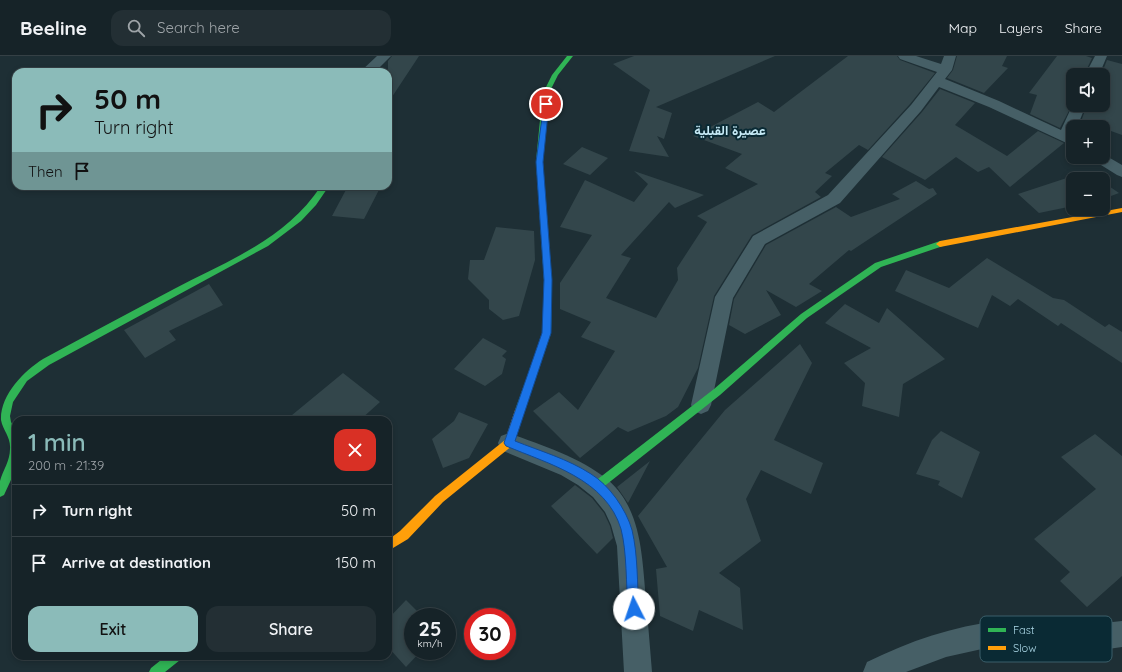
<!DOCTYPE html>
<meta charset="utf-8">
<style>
:root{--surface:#162328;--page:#232f34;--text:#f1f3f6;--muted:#9ea4a8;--line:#354045;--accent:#8bbbb9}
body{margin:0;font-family:Quicksand,Vazirmatn,sans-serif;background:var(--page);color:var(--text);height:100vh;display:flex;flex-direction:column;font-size:15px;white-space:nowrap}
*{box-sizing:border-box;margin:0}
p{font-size:13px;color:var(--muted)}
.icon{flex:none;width:22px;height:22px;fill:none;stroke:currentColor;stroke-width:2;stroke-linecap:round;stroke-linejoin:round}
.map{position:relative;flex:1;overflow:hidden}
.details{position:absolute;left:12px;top:360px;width:380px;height:244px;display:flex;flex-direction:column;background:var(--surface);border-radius:12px;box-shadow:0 2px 6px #0003,0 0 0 1px var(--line)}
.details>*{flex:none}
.guide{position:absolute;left:12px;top:12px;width:380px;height:122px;border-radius:12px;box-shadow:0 2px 6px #0003,0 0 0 1px var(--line);background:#8bbbb9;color:#111;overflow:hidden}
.tools{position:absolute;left:1066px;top:12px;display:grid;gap:8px}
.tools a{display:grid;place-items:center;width:44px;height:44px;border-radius:8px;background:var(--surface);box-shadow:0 2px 6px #0003,0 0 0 1px var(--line);font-size:20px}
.speed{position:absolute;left:404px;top:552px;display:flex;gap:8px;font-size:20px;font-weight:700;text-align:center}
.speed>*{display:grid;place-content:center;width:52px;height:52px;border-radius:50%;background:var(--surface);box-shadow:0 2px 6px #0003,0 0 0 1px var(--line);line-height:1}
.speed small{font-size:10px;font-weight:400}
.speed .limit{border:6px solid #d22;background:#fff;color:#111}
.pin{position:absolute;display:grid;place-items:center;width:34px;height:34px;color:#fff;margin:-17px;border:2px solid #fff;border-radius:50%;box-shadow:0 1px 4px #0007}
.me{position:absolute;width:44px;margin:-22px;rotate:356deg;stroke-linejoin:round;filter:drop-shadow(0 0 3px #0008)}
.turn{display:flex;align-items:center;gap:14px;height:84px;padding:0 16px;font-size:18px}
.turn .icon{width:52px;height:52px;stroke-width:2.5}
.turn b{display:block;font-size:28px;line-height:34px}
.then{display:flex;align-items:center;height:38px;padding:0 16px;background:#0003;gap:8px;font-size:15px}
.round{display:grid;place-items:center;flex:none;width:42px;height:42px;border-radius:12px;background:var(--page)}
.overview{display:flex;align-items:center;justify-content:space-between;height:68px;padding:0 16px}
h1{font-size:24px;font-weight:600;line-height:30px;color:var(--accent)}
.button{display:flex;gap:8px;margin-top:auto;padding:8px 16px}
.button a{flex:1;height:46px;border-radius:12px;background:var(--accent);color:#111;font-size:16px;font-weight:600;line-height:46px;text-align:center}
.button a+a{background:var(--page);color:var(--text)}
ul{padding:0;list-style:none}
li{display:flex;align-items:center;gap:12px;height:52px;padding:0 16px;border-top:1px solid var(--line)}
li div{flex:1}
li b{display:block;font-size:15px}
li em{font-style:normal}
header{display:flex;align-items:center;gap:24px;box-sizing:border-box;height:56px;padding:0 20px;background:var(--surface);border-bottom:1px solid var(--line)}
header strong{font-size:19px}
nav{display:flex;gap:22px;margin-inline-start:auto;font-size:14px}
.search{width:280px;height:36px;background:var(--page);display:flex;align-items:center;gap:10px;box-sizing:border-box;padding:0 14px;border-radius:12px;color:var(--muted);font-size:15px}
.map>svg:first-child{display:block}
.building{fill:#33464b}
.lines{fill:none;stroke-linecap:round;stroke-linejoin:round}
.street{fill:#465f66;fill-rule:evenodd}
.fast{fill:#30b455;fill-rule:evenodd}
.slow{fill:#ff9f0a;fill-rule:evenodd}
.route{fill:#1a73e8;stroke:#114b97}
.labels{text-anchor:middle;stroke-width:4;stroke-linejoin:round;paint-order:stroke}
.far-quarter-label{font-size:13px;font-weight:bold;fill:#c6eaf6;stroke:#0a2a34}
.key{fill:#0a2a34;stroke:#3b5f6a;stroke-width:1}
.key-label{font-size:11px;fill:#aedae9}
</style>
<header>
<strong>Beeline</strong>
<div class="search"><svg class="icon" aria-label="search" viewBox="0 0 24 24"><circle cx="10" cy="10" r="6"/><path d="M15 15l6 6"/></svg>Search here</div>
<nav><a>Map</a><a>Layers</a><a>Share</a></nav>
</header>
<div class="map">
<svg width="1122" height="616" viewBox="0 0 1122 616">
<rect width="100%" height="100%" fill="#1e2f35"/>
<path class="building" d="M392,0H419L388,47V5Z
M634,0H775L656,51L672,57L664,83L657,80L669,101L629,95L650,34L613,8Z
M848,0H897L900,4L935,17L910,48L868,94L859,89L825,117L832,120L815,136L821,141L752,179L714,240L698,312L678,351L666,360L628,376L618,371L580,402L533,355L559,336L578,354L615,295L581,281L591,266L560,253V227L592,179L560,171L585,124L634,146L648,128L634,115L704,139L675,152L669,146L621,199L631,202L606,242L656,262L678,224L677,212L707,166L697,160L758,128L725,112L742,98L693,80L758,46L774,56Z
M957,0H1007L1002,10L1008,12L984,37L947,22L953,14Z
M1057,0H1086L1092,2L1084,19H1073V47L1060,72L1030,58L1037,39L1029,37Z
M1107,4L1122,8V79L1089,67L1084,71H1079L1087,49H1103V19H1101Z
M940,33L975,47L955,69L1007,100L1038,75L1064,87L1010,131L989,111L978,116L956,101L925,124L882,101L922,56Z
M582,91L608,102L590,119L563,108Z
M1088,115L1099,123H1073V150L1039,157L1018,138Z
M916,125L929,133L933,132L937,138L851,195L849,194L809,228L822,235L796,251L766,234L781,259L745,278L729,269L734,243L766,189L836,151L851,161L900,143L892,138Z
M1103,126L1119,137L1103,143Z
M348,130H381L364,163L332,160Z
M496,171L534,175L535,204L519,260L503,264L489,253V244L468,223L470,204H484Z
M987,202L1053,242L1064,244L1105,271L1109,268L1122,276V307L1061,267L1058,270L1018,243L1010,250L992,239L978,272L895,235L906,214L949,232Z
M209,228L223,249L169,275L176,284L145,302L124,274Z
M845,248L879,267L887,252L945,303L903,328L899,361L862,350L865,327L844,307L871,292L825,267Z
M483,282L507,295L502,300L506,303L502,318L485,330L454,313Z
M800,288L812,307L774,384L823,407L811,438L761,414L746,443L761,485L719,517L740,532L743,574L699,554L693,575L660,560L656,513L667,511L638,460L725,354Z
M343,317L380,346L360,364H286Z
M459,356L488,368L469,402L443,412L432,383L454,365Z
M941,375L980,396L962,442L938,429L940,425L916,418L932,384Z
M1095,378L1122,400V520L1087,551L1060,525L1070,516L1034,483L1096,433L1061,401Z
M650,405L628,447L617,431Z
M575,429L592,442L604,457L610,470L613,482L597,498L551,450Z
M406,544L423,561H413V595H421L406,611L388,591V563Z"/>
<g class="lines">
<path class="street" d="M377,0H391L375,16H360Z
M898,0H916L941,8L944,0H956L952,14L945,23L999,45L1061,74L1073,48V49H1086L1077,71H1073V90L989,51L939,31L921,55L840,147L765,188L733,242L711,349L708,355L701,358L694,355L691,349L715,241L753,180L828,139L911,49L937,16L900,3Z
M1095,0H1107L1099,19H1085Z
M1103,98L1122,109V121L1117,119L1093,104L1090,101H1103Z
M509,377C543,390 580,401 608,424C642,453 642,502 646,543C648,567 650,592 652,616H624L617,490L611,469L605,456L593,441L578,429L561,419L501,394L498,387L501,380Z
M1000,565L1094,568L1122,565V591L1094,595L1000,592L982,593L946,601L906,616H863L867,606C910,585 953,570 1000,565Z"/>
<path class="fast" d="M567,0H573L558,19L551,33L546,64L542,105L552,224L551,277L525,354L523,357L520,358L517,357L515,354L543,277L544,224L536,105L540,64L545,33L552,19Z
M321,130H329L316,149L301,165L268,190L49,309L27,325L13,346L10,360L11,366L16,375V413L4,439L0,441C0,436 0,430 0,425C3,414 10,405 10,393C11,381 3,375 1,364C0,339 24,315 43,303C86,280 130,256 174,233C229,204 285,184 321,130Z
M940,185L944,188L943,190L881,211L807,262L720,339L602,432L598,434L594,432L593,429L594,426L714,333L801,258L875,207Z
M166,600H182L180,604L165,616H149L151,612Z"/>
<path class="slow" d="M1122,152V156L940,191L936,188L940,185Z
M520,350L523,351L525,354L512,390L443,446L408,483L388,495V484L400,475L435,440L505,384L515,354L517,351Z"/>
</g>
<path class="route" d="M544,47L549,48L543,106L552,224L551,277L515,385C540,395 568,403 591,418C609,429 626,453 632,474C638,499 637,527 639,553L638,557L634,559L629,557L628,553C626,529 627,496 621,473C606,423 549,408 506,390L504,387L542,277L544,224L536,106Z"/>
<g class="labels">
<g class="far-quarter-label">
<text x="730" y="79">عصيرة القبلية</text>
</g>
</g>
<rect x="980" y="560" width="132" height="46" rx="6" class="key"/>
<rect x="988" y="572" width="18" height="4" fill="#30b455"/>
<rect x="988" y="590" width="18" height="4" fill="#ff9f0a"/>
<g class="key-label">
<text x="1013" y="578">Fast</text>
<text x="1013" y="596">Slow</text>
</g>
</svg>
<div class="tools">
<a><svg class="icon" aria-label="sound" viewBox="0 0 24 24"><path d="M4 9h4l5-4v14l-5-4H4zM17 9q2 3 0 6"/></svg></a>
<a>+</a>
<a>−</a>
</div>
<div class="speed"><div>25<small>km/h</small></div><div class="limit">30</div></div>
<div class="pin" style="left:546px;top:48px;background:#d93025"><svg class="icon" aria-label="arrive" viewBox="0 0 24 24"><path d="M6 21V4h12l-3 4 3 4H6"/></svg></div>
<svg class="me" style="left:634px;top:553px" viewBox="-20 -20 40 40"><circle r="19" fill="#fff"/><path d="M0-13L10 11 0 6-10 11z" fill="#1a73e8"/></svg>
<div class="guide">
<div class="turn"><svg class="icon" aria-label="right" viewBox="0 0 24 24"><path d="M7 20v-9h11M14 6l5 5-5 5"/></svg><div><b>50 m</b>Turn right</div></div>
<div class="then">Then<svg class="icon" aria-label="arrive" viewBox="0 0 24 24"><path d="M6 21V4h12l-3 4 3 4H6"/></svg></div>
</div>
<section class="details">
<div class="overview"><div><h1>1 min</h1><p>200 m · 21:39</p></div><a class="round" style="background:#d93025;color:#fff"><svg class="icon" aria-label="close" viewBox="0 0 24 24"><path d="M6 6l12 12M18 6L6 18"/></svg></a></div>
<ul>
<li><svg class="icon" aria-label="right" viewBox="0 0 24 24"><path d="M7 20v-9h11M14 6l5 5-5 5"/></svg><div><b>Turn right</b></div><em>50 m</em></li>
<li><svg class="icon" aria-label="arrive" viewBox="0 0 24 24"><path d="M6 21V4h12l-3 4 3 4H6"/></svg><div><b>Arrive at destination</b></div><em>150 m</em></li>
</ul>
<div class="button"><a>Exit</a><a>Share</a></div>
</section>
</div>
